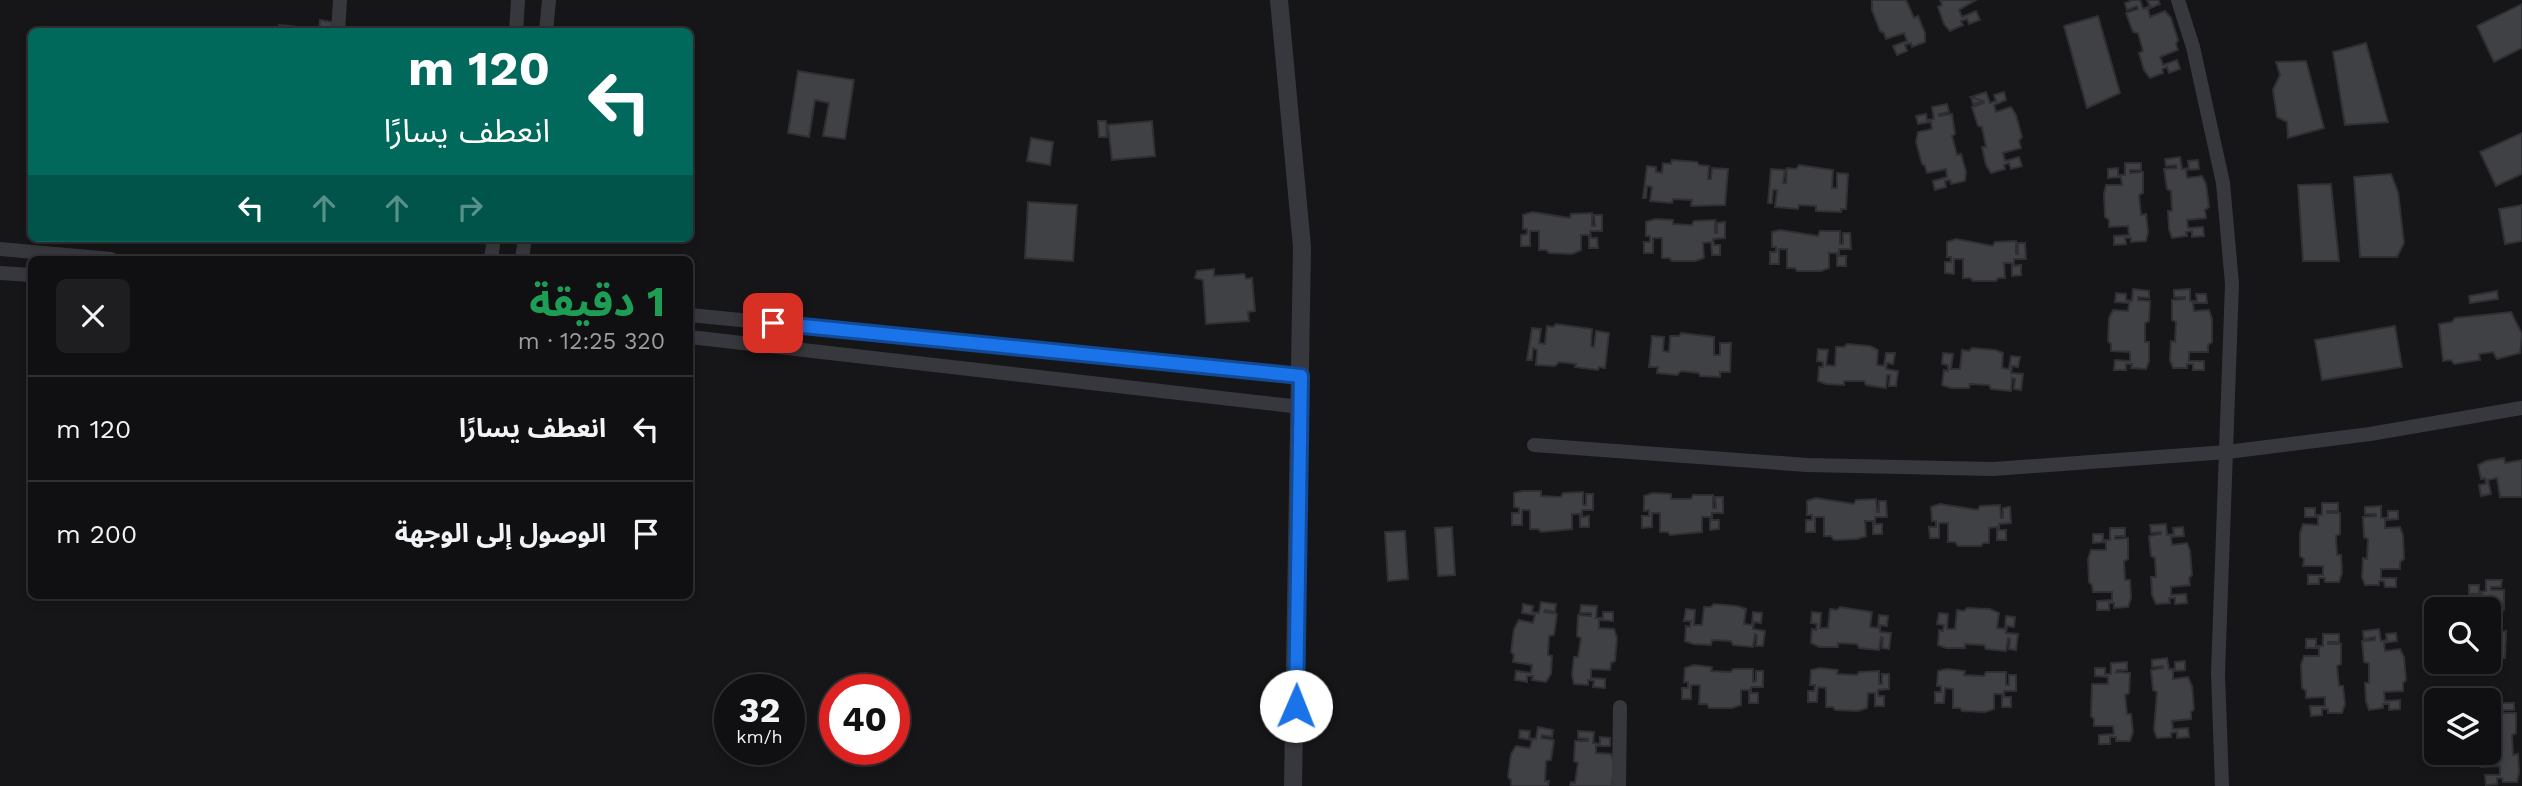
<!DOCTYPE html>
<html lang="ar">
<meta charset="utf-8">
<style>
:root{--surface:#101012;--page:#1e1e20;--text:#f1f3f6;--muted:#9c9d9f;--line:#303032}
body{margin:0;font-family:"Work Sans","Noto Sans Arabic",sans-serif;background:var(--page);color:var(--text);direction:rtl;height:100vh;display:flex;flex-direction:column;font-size:26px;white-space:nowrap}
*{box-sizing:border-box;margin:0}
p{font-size:23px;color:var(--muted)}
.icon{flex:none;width:38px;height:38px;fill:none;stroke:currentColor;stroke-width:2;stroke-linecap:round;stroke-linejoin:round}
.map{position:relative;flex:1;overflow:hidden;direction:ltr}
.drawer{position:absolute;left:28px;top:256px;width:665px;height:343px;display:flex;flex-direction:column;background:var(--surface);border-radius:10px;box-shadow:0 4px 10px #0003,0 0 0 2px var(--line);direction:rtl}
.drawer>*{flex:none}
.banner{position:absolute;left:28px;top:28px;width:665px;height:214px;border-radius:10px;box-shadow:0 4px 10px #0003,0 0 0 2px var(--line);direction:rtl;background:#00695c;color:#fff;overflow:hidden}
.buttons{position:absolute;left:2424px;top:597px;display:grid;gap:14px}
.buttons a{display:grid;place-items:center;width:77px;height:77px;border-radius:10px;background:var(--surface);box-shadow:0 4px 10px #0003,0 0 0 2px var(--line);font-size:35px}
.speed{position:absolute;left:714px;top:674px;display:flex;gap:14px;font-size:35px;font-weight:700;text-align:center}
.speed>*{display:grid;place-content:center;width:91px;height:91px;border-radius:50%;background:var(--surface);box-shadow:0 4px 10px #0003,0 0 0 2px var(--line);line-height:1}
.speed small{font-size:18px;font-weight:400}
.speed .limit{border:10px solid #d22;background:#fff;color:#111}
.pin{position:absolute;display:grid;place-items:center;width:60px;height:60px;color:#fff;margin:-30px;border-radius:14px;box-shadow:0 4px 10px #0006}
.me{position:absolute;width:77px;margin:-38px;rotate:1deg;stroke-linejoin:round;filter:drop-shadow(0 0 5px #0008)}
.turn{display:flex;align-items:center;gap:24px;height:147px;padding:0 28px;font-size:32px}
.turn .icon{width:91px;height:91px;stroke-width:2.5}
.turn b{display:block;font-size:49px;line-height:60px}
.lanes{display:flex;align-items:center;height:66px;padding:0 28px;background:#0003;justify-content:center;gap:35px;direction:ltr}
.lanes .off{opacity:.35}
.round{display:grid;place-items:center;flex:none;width:74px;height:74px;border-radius:10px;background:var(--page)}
.head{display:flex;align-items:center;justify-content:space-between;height:119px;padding:0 28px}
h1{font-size:42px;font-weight:700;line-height:52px;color:#1e9e55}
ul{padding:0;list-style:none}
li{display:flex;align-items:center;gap:21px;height:105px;padding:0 28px;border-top:2px solid var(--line)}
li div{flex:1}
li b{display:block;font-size:26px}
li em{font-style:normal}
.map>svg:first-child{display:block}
.building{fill:#404145;stroke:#303034;stroke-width:2}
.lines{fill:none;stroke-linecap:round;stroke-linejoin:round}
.minor{stroke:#37383d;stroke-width:14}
.tertiary{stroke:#37383d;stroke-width:18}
.route-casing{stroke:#114b97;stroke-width:18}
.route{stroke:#1a73e8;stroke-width:12}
</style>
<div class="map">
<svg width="2522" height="786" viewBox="0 0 2522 786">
<rect width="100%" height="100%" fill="#161618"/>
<path class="building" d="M1872,0H1906L1914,18L1918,16L1925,33V42L1912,47L1911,43L1905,45L1907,51L1897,55L1893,46L1907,41L1904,33L1886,39L1884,33L1880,31L1872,10Z
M1872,0H1906L1914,18L1918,16L1925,33V42L1912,47L1911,43L1905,45L1907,51L1897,55L1893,46L1907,41L1904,33L1886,39L1884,33L1880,31L1872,10Z
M1940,0H1976L1959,10L1962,17L1976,11L1980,20L1969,24L1967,19L1961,21L1963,25L1950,31L1944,24L1938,7L1942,5Z
M1940,0H1976L1959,10L1962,17L1976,11L1980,20L1969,24L1967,19L1961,21L1963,25L1950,31L1944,24L1938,7L1942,5Z
M2133,0H2140L2143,9L2150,6L2147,0H2158L2160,4L2148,9L2150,17L2165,11L2171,18L2178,40L2176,44L2178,50L2160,57L2163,65L2177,60L2180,69L2169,73L2167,67L2162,69L2163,73L2150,78L2144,70L2139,53L2143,51L2138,33L2133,32L2126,13L2138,9L2137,6L2127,10L2125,3Z
M2522,4V48L2494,62L2477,26Z
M2098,16L2120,93L2087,108L2064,26Z
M320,20L332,22L331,32H319Z
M279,25L317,29V32H278Z
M2366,43L2388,122L2345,125L2333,52Z
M2306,61L2324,128L2288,138L2287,122L2277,117L2273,90L2280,75L2276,62Z
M798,71L854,80L845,139L823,136L829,103L815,100L809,137L788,133Z
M1986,92L1990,103L1996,101L1994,95L2004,92L2006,100L1994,105L1996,112L2011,107L2016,115L2022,137L2019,141L2021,148L2003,153L2005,161L2019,157L2022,166L2011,169L2009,163L2004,165L2005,169L1991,173L1986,165L1982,147H1986L1982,127L1978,126L1972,107L1984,103L1983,101L1973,104L1971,97Z
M1986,92L1990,103L1996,101L1994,95L2004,92L2006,100L1994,105L1996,112L2011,107L2016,115L2022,137L2019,141L2021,148L2003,153L2005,161L2019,157L2022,166L2011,169L2009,163L2004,165L2005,169L1991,173L1986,165L1982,147H1986L1982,127L1978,126L1972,107L1983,101L1971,97Z
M1947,104L1949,112L1939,114V116L1952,114L1955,134L1952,136L1957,155L1961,154L1966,172L1965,181L1951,184L1950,180L1945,181L1946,187L1935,190L1933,181L1947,177L1946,169L1927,173L1925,166L1922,164L1916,142L1918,132L1932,129L1931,122L1918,124L1916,116L1926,114L1927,120L1934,119L1932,107Z
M1098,121H1106L1107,137H1099Z
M1152,121L1155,156L1112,160L1108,125Z
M2522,133V174L2496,186L2480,152Z
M1031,138L1053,142L1050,165L1027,161Z
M2180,157L2182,169L2189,168L2188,161L2198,160L2199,169L2186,170L2187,178L2202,176L2206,184L2209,207L2205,210L2206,218L2187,220L2188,228L2203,227L2204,236L2192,237V231L2186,232L2187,236L2172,238L2169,229L2168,211H2172L2171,191L2167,189L2164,169L2177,168L2176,165L2166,166L2165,159Z
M2180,157L2182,169L2189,168L2188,161L2198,160L2199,169L2186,170L2187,178L2202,176L2206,184L2209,207L2205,210L2206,218L2187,220L2188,228L2203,227L2204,236L2192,237V231L2186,232L2187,236L2172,238L2169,229L2168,211H2172L2171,191L2167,189L2164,169L2177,168L2176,165L2166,166L2165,159Z
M1672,160L1697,162L1699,165L1709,166L1708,179H1711L1712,168L1728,169L1725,205L1691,206L1692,200L1673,199L1672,203L1650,201L1652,187L1647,186L1646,198H1643L1647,166L1656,167V172L1662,173L1663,163L1671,164Z
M2125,163H2141V170H2130V173L2143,172V193L2139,195L2141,215L2146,214L2148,232L2146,241L2131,242V238H2125L2126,244L2114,245V236L2129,235L2128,226L2109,227V220L2105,217L2104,194L2106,185H2122L2121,177L2108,178V169L2118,168V175H2125Z
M2125,163H2141V170H2130V173L2143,172V193L2139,195L2141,215L2146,214L2148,232L2146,241L2131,242V238H2125L2126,244L2114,245V236L2129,235L2128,226L2109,227V220L2105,217L2104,194L2106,185H2122L2121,177L2108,178V169L2118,168V175H2125Z
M1799,165L1833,170L1832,188H1837V173L1848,174L1846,209H1841V212L1816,211V206L1799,205L1798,209L1775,207L1777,190H1773L1772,203H1768L1771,169L1785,170L1783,183H1786L1787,168L1796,169Z
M2391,174L2398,192L2404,243L2397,257H2360L2354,177Z
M2331,184L2339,261H2303L2298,185Z
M1028,202L1077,205L1073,261L1025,258Z
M2522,205V241L2505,244L2499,209Z
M1532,212L1570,218L1571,214L1592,213V226H1595L1594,215H1602V231H1590L1591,238H1597L1598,248H1589V235H1581V250L1572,254L1549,253L1546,250H1539V231H1530V246H1521V235L1527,234V229H1523V215Z
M1655,219L1673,220V224L1692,225L1694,221L1715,220V233H1717V223L1725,222V238L1713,239L1714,245H1720V255H1712L1711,242L1703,243L1704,258L1695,261H1672L1669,258H1662V238H1653V253H1644V242H1650V236H1646V222Z
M1780,230L1818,236L1820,231H1840V244H1843V233H1850L1851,249H1839V256H1846V266H1837V253H1829V268L1821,271H1797L1795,268H1787V249H1779V264H1770V252H1776V247H1772V232Z
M1956,239L1993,246L1995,242L2016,241V254H2018V243H2025L2026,259H2014V266L2021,265V275L2012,276V263H2004L2005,278H1998L1996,281H1973L1970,278H1963V259H1954V274L1945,273V262H1951V257H1947V242Z
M1214,269V276L1244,274L1246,279L1252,278L1255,311L1248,312L1249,321L1206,324L1203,280L1195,278L1197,271Z
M2133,289L2149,291V298L2138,297V300L2150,301L2149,321L2145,323V342H2149V361L2146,369L2131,368L2132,364H2126V370H2114L2115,360L2130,361V352L2111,351V344L2108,341L2109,318L2113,310L2128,311L2129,303L2115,302L2116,293L2126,294V300L2132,301Z
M2190,289V301H2197L2196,294H2206L2207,303H2193L2194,311L2209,310L2212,319V342L2208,345V352H2189V361H2204V370H2193V364H2187V368H2173L2170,360L2171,341L2175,342L2176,322L2172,320V300L2185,299V297H2174V290Z
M2190,289V301H2197L2196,294H2206L2207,303H2193L2194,311L2209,310L2212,319V342L2208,345V352H2189V361H2204V370H2193V364H2187V368H2173L2170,360L2171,341L2175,342L2176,322L2172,320V300L2185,299V297H2174V290Z
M2497,291L2498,299L2470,303L2469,296Z
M2511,312L2522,334L2520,353L2497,359L2493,352L2479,354L2480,360L2454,364L2451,360L2443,361L2439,324L2452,322L2455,318Z
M1556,324L1592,329L1591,346L1594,347L1596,331L1609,333L1605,368L1599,367L1598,370L1575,367L1576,364L1559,362L1555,366L1536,365L1537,350L1533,348L1532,360H1527L1532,328L1541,329L1539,343L1545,344L1547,326L1553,327Z
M2395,326L2402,367L2322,380L2315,340Z
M1681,333L1714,337V355H1720V343H1731L1730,372H1720V377L1700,376L1699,373L1681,371L1677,375L1657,373L1658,367H1649L1652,336L1664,337L1663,351L1669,352L1670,336H1679Z
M1847,344L1870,346L1878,350L1877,365L1884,366L1886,353H1895L1893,364L1887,363L1886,369L1898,371L1896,386H1889L1890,375H1887L1886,388L1866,385L1864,381H1844V385L1826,384L1818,381L1819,367H1823V362L1817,361L1818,349L1828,350L1826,365L1835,366L1836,347H1844Z
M1972,348L1995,350L2003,353L2002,368L2009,369L2011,356L2020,357L2018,367L2012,366L2011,373L2023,374L2021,390L2014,389L2015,379L2012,378L2011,391L1991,389L1989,385L1970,384L1969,388H1951L1942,385L1944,370L1948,371V365L1942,364L1943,353L1953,354L1951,369H1960L1962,350L1969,351Z
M2504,458L2505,463L2522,460V497H2500L2497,478L2488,480L2491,494L2481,496L2479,485L2486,484L2485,478L2481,479L2478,465L2486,461Z
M1523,491H1541V496L1561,497L1563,493L1583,492V505H1586V494H1593V510H1582V517L1589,516V527H1580V514H1572V529L1541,532L1538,529H1530V510H1522V525H1512V513H1519V508L1514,507V493Z
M1653,493L1671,494V499H1691L1693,495H1713V508H1716L1715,497H1723V513H1712V520H1719V529L1710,530V517H1702V532L1670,535L1668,532H1660V513H1652V527L1642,528V516H1649V510L1644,511V496Z
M1816,498L1854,504L1856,500L1876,499L1877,512H1879V501H1886L1887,517H1875V524H1882V534H1873V521H1865L1866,536L1857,539L1834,540L1831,536H1824V517H1815V532H1806V520H1812V515H1807V501Z
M2322,503H2338V511H2327V513H2340V534L2336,536L2337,555H2341L2342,573L2339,582H2325V578H2319V584H2308V575H2323V566H2303L2304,559L2300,556V533L2303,524L2318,525V517H2305V508H2315V515H2322Z
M1940,504L1978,510L1980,506L2000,505L2001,518H2003V508L2010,507L2011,523L1999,524V530H2006V540H1997V527L1989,528V543H1983L1981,546H1958L1955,542H1948V523H1939V538H1930L1929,527H1936V521H1932L1931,507Z
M2381,506V518H2388V511H2398V519L2385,520V528L2400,527L2403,536L2404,559L2400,562V569H2381V578H2396V587H2385L2384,581H2379V585H2365L2362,577L2363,558L2367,559L2368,539L2364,537L2363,517L2376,516V514H2365V507Z
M2166,524L2167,535L2174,534L2173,528L2183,527L2184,536L2171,537L2172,545L2187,543L2190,551L2192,575L2189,578L2190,585L2171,587V595L2186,594L2187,603L2175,604V598H2169L2170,603L2156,604L2152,595L2151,577H2156L2155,558L2151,556L2149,536L2161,534V532L2151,533L2150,525Z
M1452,527L1455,575L1438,576L1435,528Z
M2110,528H2125V536H2115V539L2128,538V559L2124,561L2125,580H2130L2131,598L2128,607L2114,608V603H2109V610H2097V601L2112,600V592H2093L2092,585L2089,582L2088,559L2091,550H2106V542L2093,543V534H2103V540H2110Z
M1405,531L1408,579L1388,581L1385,532Z
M2486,580H2502L2501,587H2491V590H2504V610L2500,612L2501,632L2506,631L2505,658L2490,659L2488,655V609H2466L2467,602H2482V594H2469V585H2479V592L2486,591Z
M1541,602L1556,604L1555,612L1545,610L1544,612L1557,614L1554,635L1549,636L1548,655L1552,656L1551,674L1546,682L1532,680L1533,676H1527V682L1515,680L1516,671L1531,673L1532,665L1513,662L1514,655L1511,652L1514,629L1519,620L1533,623L1535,615L1522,613L1523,604L1533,606L1532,612L1539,613Z
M1714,604L1737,606L1746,609L1744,624L1752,625L1753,612L1762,613L1761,623L1754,622L1753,629L1765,631L1763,646H1756L1757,635L1755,634L1753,647L1733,645L1731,641L1712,640L1711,645L1693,644L1685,641L1686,626L1690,627L1691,621H1684L1686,609L1695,610L1694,625H1702L1704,607H1711Z
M1581,605L1597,606L1596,618H1603V612H1613V621L1599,620V628L1614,629L1617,638L1615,661L1611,663L1610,670L1591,669V678L1605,679V688L1593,687L1594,681L1588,680V685L1574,684L1572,675L1574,657H1578L1581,638L1577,636L1578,615L1591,616V613H1580Z
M1840,607L1872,612L1870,627L1878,628L1879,615L1888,616L1887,626L1880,625V632L1891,633L1889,649L1882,648L1883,638L1881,637L1879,650L1859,648L1857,644L1838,643V647H1819L1811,643L1812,629L1816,630L1817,624L1811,623L1812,612L1821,613L1820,628H1828L1830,609L1837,610Z
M1967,608L1990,609L1999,613L1997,628L2005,629L2006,616L2015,617L2014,627L2007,626L2006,633L2018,634L2016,650L2009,649L2010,639L2008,638L2006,651L1986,649L1984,645L1965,644V648H1946L1938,645L1939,630L1943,631L1944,625L1937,624L1939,613L1948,614L1947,629H1955L1957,610L1964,611Z
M2379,629L2381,641L2387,640L2386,634L2396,633L2397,641L2384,643L2385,651L2400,649L2404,657L2406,680L2403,683V691L2384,692L2385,701L2400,700V709L2389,710V704H2383V708L2369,710L2366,701L2365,683H2369V663L2364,662L2362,641L2375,640V637L2364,639L2363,631Z
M2323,634H2339V642H2328V644H2341V664L2337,666L2339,686H2343L2345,704L2342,713H2328V709H2322V715L2311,716L2310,706H2325V697L2306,698V691L2302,688L2301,665L2304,656H2319V648H2306V639H2316V646H2323Z
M2167,658L2169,669H2175V662L2185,661V670L2173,671V679L2188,677L2192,686L2194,709L2191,712V719L2172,721L2173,729L2188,728L2189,737L2177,738V732L2171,733V737L2157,738L2154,730L2157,692L2153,690L2151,670L2163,668V666L2152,667V660Z
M2127,662V670H2117L2116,672L2130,673L2129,693L2125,695L2127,714H2131L2133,732L2130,741H2116V737H2110V744H2099V735L2114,734L2113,726H2094V719L2091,716L2092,684H2108V677L2095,676V668H2105V674H2111V663Z
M1694,665L1712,667L1711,671L1731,672L1733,669H1753V682L1756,681V671H1763V687H1751V693H1758V703H1749V690H1741V705L1732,708H1709L1707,704H1699L1700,685H1691V699H1682V688H1688V682H1684L1685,668Z
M1820,668L1838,670L1837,674L1857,675L1859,672L1879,671V684H1882V674H1889V689L1878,690V696H1884V706H1875V693H1868L1867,708L1858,711L1835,710L1833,707H1826V688L1818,687L1817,702H1808V691H1814L1815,685H1810L1811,670Z
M1947,669L1965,671L1964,675L1984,676L1986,672H2006V685H2009V675H2016V691H2004V697H2011V707H2002V694H1994V709L1985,712L1962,711L1960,708H1953V689L1945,688L1944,703H1935V692H1941V686H1937L1938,671Z
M2498,703H2514V710H2503V713H2516V733L2512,735L2513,755L2518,754L2519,773L2517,782H2503L2502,778H2497V784L2486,785L2485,775H2500V766L2481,767L2477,752H2488V725H2494V717H2488V708H2491V715H2498Z
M1538,727L1553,730L1552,737L1542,735L1541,738L1554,740L1551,760L1546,761L1545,781H1549L1548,786H1511V780L1508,777L1511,754L1516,746L1530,748L1532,740L1519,738L1520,730L1530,731L1529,738L1536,739Z
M1578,731L1594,732L1593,743L1600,744V737L1610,738V746H1596V753L1611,754L1614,763L1612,786H1570L1571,782L1575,783L1578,763L1574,761L1575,741H1588V739L1578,738Z"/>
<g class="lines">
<path class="minor" d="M2178,0L2193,47L2223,183L2232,284L2218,673L2222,786
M338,32L340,0
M516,32L518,0
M546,32L549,0
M0,249L111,259
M491,259L494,238
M522,259L525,238
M0,273L32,275
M690,315L1301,376
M690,337L1300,407
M1534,445L1807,465L1993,469L2227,452L2370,434L2522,408
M1619,786L1620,707"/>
<path class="tertiary" d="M1279,0L1302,247L1293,786"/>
</g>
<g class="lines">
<g class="route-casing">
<path id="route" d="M773,323L1301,376L1296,706"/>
</g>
<use href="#route" class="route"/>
</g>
</svg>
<div class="buttons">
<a><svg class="icon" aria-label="search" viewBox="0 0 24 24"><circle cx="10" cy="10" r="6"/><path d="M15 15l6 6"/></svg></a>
<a><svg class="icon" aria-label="layers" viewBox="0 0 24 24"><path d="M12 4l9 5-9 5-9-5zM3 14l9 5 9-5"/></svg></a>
</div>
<div class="speed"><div>32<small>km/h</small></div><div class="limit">40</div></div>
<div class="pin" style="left:773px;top:323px;background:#d93025"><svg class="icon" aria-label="arrive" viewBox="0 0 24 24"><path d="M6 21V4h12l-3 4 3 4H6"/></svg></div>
<svg class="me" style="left:1296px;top:706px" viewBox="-20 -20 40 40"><circle r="19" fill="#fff"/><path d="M0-13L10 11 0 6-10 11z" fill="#1a73e8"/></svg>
<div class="banner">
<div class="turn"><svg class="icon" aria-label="left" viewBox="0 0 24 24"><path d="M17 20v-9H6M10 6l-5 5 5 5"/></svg><div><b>120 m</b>انعطف يسارًا</div></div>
<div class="lanes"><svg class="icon" aria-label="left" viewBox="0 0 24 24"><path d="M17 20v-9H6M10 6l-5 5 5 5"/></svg><svg class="icon off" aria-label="ahead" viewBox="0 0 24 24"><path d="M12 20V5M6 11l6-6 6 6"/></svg><svg class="icon off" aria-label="ahead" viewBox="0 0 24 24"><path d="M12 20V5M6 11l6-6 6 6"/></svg><svg class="icon off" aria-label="right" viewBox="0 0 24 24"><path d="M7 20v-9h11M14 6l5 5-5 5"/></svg></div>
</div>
<section class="drawer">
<div class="head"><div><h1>1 دقيقة</h1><p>320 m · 12:25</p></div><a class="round"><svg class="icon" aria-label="close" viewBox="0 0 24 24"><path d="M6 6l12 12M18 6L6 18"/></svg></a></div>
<ul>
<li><svg class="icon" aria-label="left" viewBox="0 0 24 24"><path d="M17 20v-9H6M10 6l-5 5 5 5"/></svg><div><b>انعطف يسارًا</b></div><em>120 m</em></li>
<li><svg class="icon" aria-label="arrive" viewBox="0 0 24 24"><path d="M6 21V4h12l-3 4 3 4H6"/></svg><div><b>الوصول إلى الوجهة</b></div><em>200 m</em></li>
</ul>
</section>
</div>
